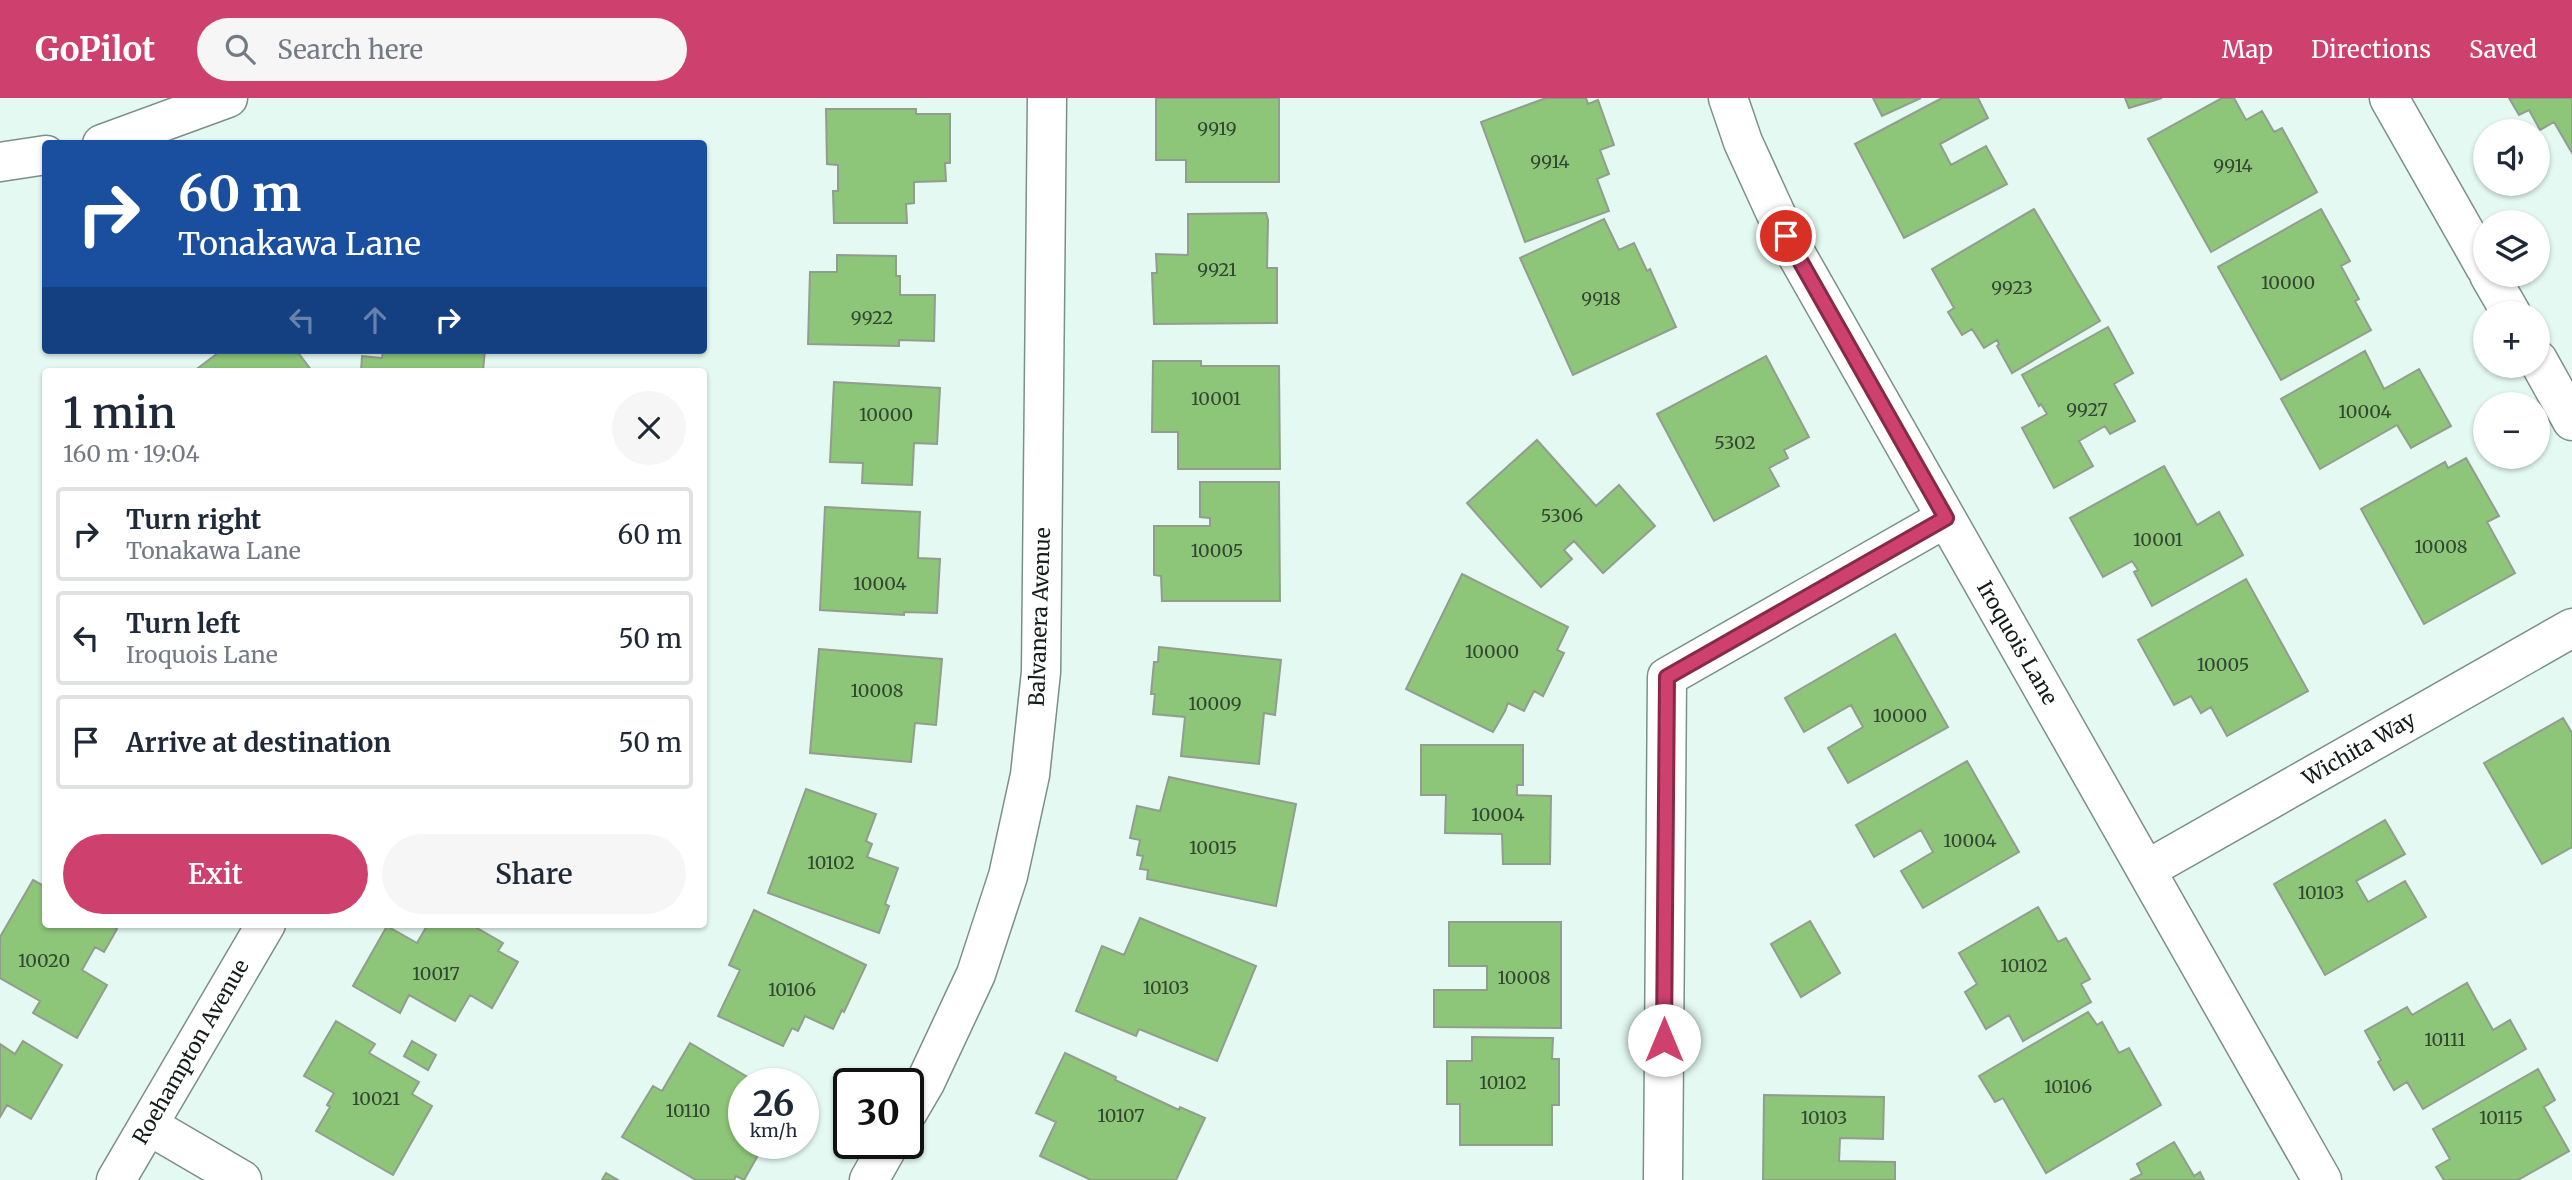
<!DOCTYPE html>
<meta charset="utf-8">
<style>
:root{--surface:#fff;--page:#f6f6f7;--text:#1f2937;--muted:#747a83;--line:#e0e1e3;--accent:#ce406d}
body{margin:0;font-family:Merriweather,serif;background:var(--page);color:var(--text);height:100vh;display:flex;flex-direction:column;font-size:26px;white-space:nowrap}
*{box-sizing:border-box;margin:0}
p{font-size:23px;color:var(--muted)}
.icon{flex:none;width:38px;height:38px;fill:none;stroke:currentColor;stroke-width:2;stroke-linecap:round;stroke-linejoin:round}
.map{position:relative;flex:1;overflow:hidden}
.drawer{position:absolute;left:42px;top:270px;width:665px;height:560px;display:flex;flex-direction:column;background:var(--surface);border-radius:7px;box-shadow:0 2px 5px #0004}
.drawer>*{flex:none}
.banner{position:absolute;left:42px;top:42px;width:665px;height:214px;border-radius:7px;box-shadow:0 2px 5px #0004;background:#1a4fa0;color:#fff;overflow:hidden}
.controls{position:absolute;left:2473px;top:21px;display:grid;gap:14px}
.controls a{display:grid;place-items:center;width:77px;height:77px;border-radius:50%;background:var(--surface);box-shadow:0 2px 5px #0004;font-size:35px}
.speed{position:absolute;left:728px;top:970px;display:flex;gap:14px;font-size:35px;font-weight:700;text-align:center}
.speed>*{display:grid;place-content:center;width:91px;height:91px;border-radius:50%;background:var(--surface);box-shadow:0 2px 5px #0004;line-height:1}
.speed small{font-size:18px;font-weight:400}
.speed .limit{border:4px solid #111;border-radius:10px;background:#fff;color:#111}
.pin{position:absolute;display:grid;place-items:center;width:60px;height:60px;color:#fff;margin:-30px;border:4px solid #fff;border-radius:50%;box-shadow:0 2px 7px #0007}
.me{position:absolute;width:77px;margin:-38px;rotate:0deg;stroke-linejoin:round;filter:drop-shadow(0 0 5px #0008)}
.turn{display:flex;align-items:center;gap:24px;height:147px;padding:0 21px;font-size:32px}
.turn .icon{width:91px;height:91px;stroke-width:2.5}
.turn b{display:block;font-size:49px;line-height:60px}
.lanes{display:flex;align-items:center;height:66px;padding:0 21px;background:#0003;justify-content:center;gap:35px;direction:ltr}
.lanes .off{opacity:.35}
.round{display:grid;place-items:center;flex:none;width:74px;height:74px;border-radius:37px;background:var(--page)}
.head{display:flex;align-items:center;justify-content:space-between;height:119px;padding:0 21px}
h1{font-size:42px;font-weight:600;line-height:52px}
.button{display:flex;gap:14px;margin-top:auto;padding:14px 21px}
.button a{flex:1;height:80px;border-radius:42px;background:var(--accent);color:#fff;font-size:28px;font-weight:600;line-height:80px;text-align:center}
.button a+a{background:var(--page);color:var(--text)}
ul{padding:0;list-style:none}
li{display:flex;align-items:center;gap:21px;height:94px;margin:0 14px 10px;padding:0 7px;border:4px solid var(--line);border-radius:7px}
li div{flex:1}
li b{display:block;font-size:26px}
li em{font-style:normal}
header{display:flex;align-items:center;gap:42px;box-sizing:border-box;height:98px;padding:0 35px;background:var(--accent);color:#fff}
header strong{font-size:33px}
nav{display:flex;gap:38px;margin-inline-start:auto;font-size:24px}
.search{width:490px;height:63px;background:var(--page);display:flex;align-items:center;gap:18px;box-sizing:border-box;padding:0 24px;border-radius:38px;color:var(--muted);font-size:26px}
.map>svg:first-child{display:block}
.building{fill:#8dc579;stroke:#929d8e;stroke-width:2}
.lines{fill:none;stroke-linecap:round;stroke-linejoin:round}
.minor-casing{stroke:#7c9088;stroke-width:41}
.minor{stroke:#fff;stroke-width:38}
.route-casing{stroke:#862a47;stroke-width:18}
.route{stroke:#ce406d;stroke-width:12}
.labels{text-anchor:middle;stroke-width:5;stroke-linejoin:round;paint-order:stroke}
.number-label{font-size:18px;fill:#324631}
.street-label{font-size:21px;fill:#141c19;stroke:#fff}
</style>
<header>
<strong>GoPilot</strong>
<div class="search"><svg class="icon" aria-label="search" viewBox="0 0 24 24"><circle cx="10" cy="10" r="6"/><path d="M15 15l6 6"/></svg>Search here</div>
<nav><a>Map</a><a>Directions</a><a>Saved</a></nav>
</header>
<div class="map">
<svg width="2572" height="1082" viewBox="0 0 2572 1082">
<rect width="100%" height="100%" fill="#e3f9f1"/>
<path class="building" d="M1156,0H1279V84H1186V62H1156Z
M1546,0H1586L1588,6L1598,2L1614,47L1600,52L1609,76L1597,81L1609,113L1525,144L1481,24Z
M1873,0H1921L1882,18Z
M1942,0H1978L1988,20L1940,46L1951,67L1986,48L2007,86L1904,140L1855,46Z
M2125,0H2162L2129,10Z
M2222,0H2234L2246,22L2262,13L2274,34L2282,30L2317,94L2211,154L2148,41Z
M2509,0H2572V55L2554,24L2540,32L2529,12L2519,17Z
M826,11H916V16H950V65H945L946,83L914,84V105L906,106L907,125H834L833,93H838V67L827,66Z
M2034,111L2100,223L2012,275L1997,248L1999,246L1997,242L1984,250L1972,231L1962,237L1948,214L1954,210L1932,171Z
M2321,111L2350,163L2341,168L2359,201L2355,203L2371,232L2281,282L2218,169Z
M1266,115L1268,122L1267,170H1277V225L1154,226L1152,175H1157L1156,156L1188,157V116Z
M1604,121L1619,152L1634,145L1647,173L1650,171L1676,229L1573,277L1520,160Z
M837,157L896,158V178H900V197H935L934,243L899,242V248L808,246L810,174H837Z
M2108,229L2133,275L2114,286L2135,323L2110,336L2105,328L2079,343L2093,368L2054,390L2022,330L2047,316L2041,306L2039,308L2022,277Z
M222,252H296L312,273H194Z
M383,252H485L483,273H361L362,258L382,260Z
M2365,253L2384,291L2419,271L2451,328L2411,350L2397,327L2320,371L2281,301Z
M1766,258L1809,339L1784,352L1788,360L1769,370L1779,388L1714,423L1657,316Z
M1153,263H1201V268H1279L1280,371H1178V334H1152Z
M834,284L940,290L937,346L914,345L912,387L862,385L863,365L830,364Z
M1537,342L1596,408L1619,387L1655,428L1603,475L1574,443L1564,452L1572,461L1541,489L1467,405Z
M2466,360L2499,418L2487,424L2515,475L2424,526L2361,411L2445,364L2448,370Z
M2164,368L2197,427L2219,414L2243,457L2152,508L2134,474L2138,472L2132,463L2103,479L2070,420Z
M1200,384H1279L1280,503H1162L1161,478L1154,477V428H1210V420L1200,419Z
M825,409L920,414L918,460L940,461L937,515L904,514V517L820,512Z
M1462,476L1568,529L1557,552L1564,555L1543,598L1534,593L1524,613L1508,605L1505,613L1493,634L1406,591Z
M2246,481L2308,593L2227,638L2211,609L2201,615L2191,598L2174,607L2138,542Z
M1895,536L1948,629L1848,685L1828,650L1863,629L1851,607L1804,634L1785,600Z
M1159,549L1281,562L1275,617L1264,615L1259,666L1181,658L1185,619L1153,616L1155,596H1151L1154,564H1158Z
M819,551L942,561L936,627L915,625L911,664L810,655Z
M2563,620L2572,635V749L2542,766L2484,665Z
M1421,647H1523V687H1517V697L1551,698L1550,766H1503L1502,736L1445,735L1446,697H1421Z
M1967,663L2019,754L1923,810L1901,773L1933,754L1921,732L1874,759L1856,727Z
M1169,679L1296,706L1276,808L1147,781L1148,772L1140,771L1143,758L1137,757L1140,742L1130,740L1137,708L1160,713Z
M806,691L876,716L866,743L872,746L867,759L898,770L885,806L889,808L879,835L768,795Z
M2385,722L2405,756L2356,783L2368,804L2405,783L2426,819L2325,877L2274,786Z
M33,782L46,789V826H109L117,831L104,854L95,849L82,872L107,887L77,940L33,915L40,903L0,880V839Z
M2038,809L2058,844L2066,840L2090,881L2081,886L2091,904L2023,943L2009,917L1986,931L1965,894L1977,886L1959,855Z
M754,812L866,867L844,914L842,912L833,931L805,918L798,933L792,930L783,948L718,918L740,872L729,867Z
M1140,820L1256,868L1217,963L1139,931L1136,938L1076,913L1102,848L1124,857Z
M1810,823L1840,875L1801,899L1771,846Z
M1449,824H1561V930L1434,929V892H1487V868H1449Z
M428,826L436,828L438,826H470L503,845L498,853L518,864L492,910L470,897L455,923L409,897L400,915L353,888L387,828L417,845Z
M2467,885L2493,932L2510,922L2526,951L2423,1011L2407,984L2394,992L2378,964L2381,962L2365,933L2407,909L2412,917Z
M2088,914L2097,927L2102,924L2119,955L2129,950L2161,1007L2046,1075L2003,1000L1995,1004L1979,978Z
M336,923L375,946L369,955L419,984L412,996L432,1008L393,1077L316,1033L330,1009L327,1007L334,995L304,978Z
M1472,939L1553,940L1552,961H1559V1007H1552V1047H1460V1006H1447V963H1472Z
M23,943L62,967L31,1021L7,1007L0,1019V946L15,956Z
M412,943L436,957L428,972L404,958Z
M690,945L756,984L744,985V1005L734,1022L744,1028V1045H765L744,1082L736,1078L734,1082H696L622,1039L653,988L662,993Z
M1065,955L1116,979L1115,982L1179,1012L1180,1009L1205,1020L1176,1082H1091L1040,1058L1056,1024L1036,1015Z
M2538,971L2555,1002L2544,1009L2569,1053L2518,1082H2444L2436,1069L2450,1061L2433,1031Z
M1764,997L1884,999L1883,1041L1840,1040L1839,1063L1895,1064V1082H1763Z
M2174,1044L2194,1078L2200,1074L2204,1082H2130L2142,1076L2137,1066Z
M606,1075L618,1082H602Z"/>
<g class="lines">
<g class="minor-casing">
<path id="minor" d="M1728,0L1743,44L1786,138L2322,1082
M2389,0L2485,169
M102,46L228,0
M0,64L46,57
M2489,177L2511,215
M2538,262L2572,323
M2146,772L2572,530
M908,1014L925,985L976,876L1008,778L1030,677L1041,574L1047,0
M148,1027L242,1082
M116,1082L266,826
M869,1082L890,1045
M1663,1082L1667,579L1946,420"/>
</g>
<use href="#minor" class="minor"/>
</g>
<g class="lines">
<g class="route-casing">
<path id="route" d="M1664,942L1667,579L1946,420L1786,138"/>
</g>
<use href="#route" class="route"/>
</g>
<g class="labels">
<g class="number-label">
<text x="1217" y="37">9919</text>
<text x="1550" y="70">9914</text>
<text x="2233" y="74">9914</text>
<text x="1217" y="178">9921</text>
<text x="2288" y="191">10000</text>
<text x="2012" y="196">9923</text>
<text x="1601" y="207">9918</text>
<text x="872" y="226">9922</text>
<text x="1216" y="307">10001</text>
<text x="2087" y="318">9927</text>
<text x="2365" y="320">10004</text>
<text x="886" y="323">10000</text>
<text x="1735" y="351">5302</text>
<text x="1562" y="424">5306</text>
<text x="2158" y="448">10001</text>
<text x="2441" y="455">10008</text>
<text x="1217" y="459">10005</text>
<text x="880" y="492">10004</text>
<text x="1492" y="560">10000</text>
<text x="2223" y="573">10005</text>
<text x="877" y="599">10008</text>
<text x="1215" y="612">10009</text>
<text x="1900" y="624">10000</text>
<text x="1498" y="723">10004</text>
<text x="1970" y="749">10004</text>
<text x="1213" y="756">10015</text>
<text x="831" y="771">10102</text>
<text x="2321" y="801">10103</text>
<text x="44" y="869">10020</text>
<text x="2024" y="874">10102</text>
<text x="436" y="882">10017</text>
<text x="1524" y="886">10008</text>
<text x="1166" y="896">10103</text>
<text x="792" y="898">10106</text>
<text x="2445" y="948">10111</text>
<text x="1503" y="991">10102</text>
<text x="2068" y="995">10106</text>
<text x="376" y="1007">10021</text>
<text x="688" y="1019">10110</text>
<text x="1121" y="1024">10107</text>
<text x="1824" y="1026">10103</text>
<text x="2501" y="1026">10115</text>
</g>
<g class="street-label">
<text transform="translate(1040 519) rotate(-88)" y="7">Balvanera Avenue</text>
<text transform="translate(2017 545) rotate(60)" y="7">Iroquois Lane</text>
<text transform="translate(2359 651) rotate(-30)" y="7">Wichita Way</text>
<text transform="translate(191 954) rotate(-60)" y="7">Roehampton Avenue</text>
</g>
</g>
</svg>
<div class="controls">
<a><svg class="icon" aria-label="sound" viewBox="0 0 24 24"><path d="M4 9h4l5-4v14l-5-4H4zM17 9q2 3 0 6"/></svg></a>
<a><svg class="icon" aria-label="layers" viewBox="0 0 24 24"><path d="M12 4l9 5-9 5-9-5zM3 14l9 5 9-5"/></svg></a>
<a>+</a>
<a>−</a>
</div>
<div class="speed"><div>26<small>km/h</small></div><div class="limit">30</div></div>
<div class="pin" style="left:1786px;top:138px;background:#d93025"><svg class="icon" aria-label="arrive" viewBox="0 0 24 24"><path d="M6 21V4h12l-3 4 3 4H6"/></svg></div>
<svg class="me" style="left:1664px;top:942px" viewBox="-20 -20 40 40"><circle r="19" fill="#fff"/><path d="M0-13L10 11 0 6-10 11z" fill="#ce406d"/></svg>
<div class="banner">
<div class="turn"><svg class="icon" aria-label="right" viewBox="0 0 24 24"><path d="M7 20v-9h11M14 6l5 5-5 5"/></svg><div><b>60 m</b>Tonakawa Lane</div></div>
<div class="lanes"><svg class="icon off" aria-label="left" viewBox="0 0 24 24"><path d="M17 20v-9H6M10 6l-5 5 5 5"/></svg><svg class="icon off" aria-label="ahead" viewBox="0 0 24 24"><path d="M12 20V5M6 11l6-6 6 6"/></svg><svg class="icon" aria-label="right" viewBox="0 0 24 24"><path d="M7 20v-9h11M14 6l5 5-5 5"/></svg></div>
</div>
<section class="drawer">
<div class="head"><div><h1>1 min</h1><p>160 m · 19:04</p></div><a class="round"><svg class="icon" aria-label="close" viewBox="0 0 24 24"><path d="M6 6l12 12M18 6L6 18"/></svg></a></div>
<ul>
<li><svg class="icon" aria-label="right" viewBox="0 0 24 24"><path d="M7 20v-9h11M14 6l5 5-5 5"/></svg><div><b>Turn right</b><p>Tonakawa Lane</p></div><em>60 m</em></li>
<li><svg class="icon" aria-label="left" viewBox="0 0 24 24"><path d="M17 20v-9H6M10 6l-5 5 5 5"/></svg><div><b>Turn left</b><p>Iroquois Lane</p></div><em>50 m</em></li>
<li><svg class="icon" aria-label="arrive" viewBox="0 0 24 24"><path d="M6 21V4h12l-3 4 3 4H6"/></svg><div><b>Arrive at destination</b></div><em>50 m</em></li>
</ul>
<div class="button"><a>Exit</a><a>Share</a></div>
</section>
</div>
